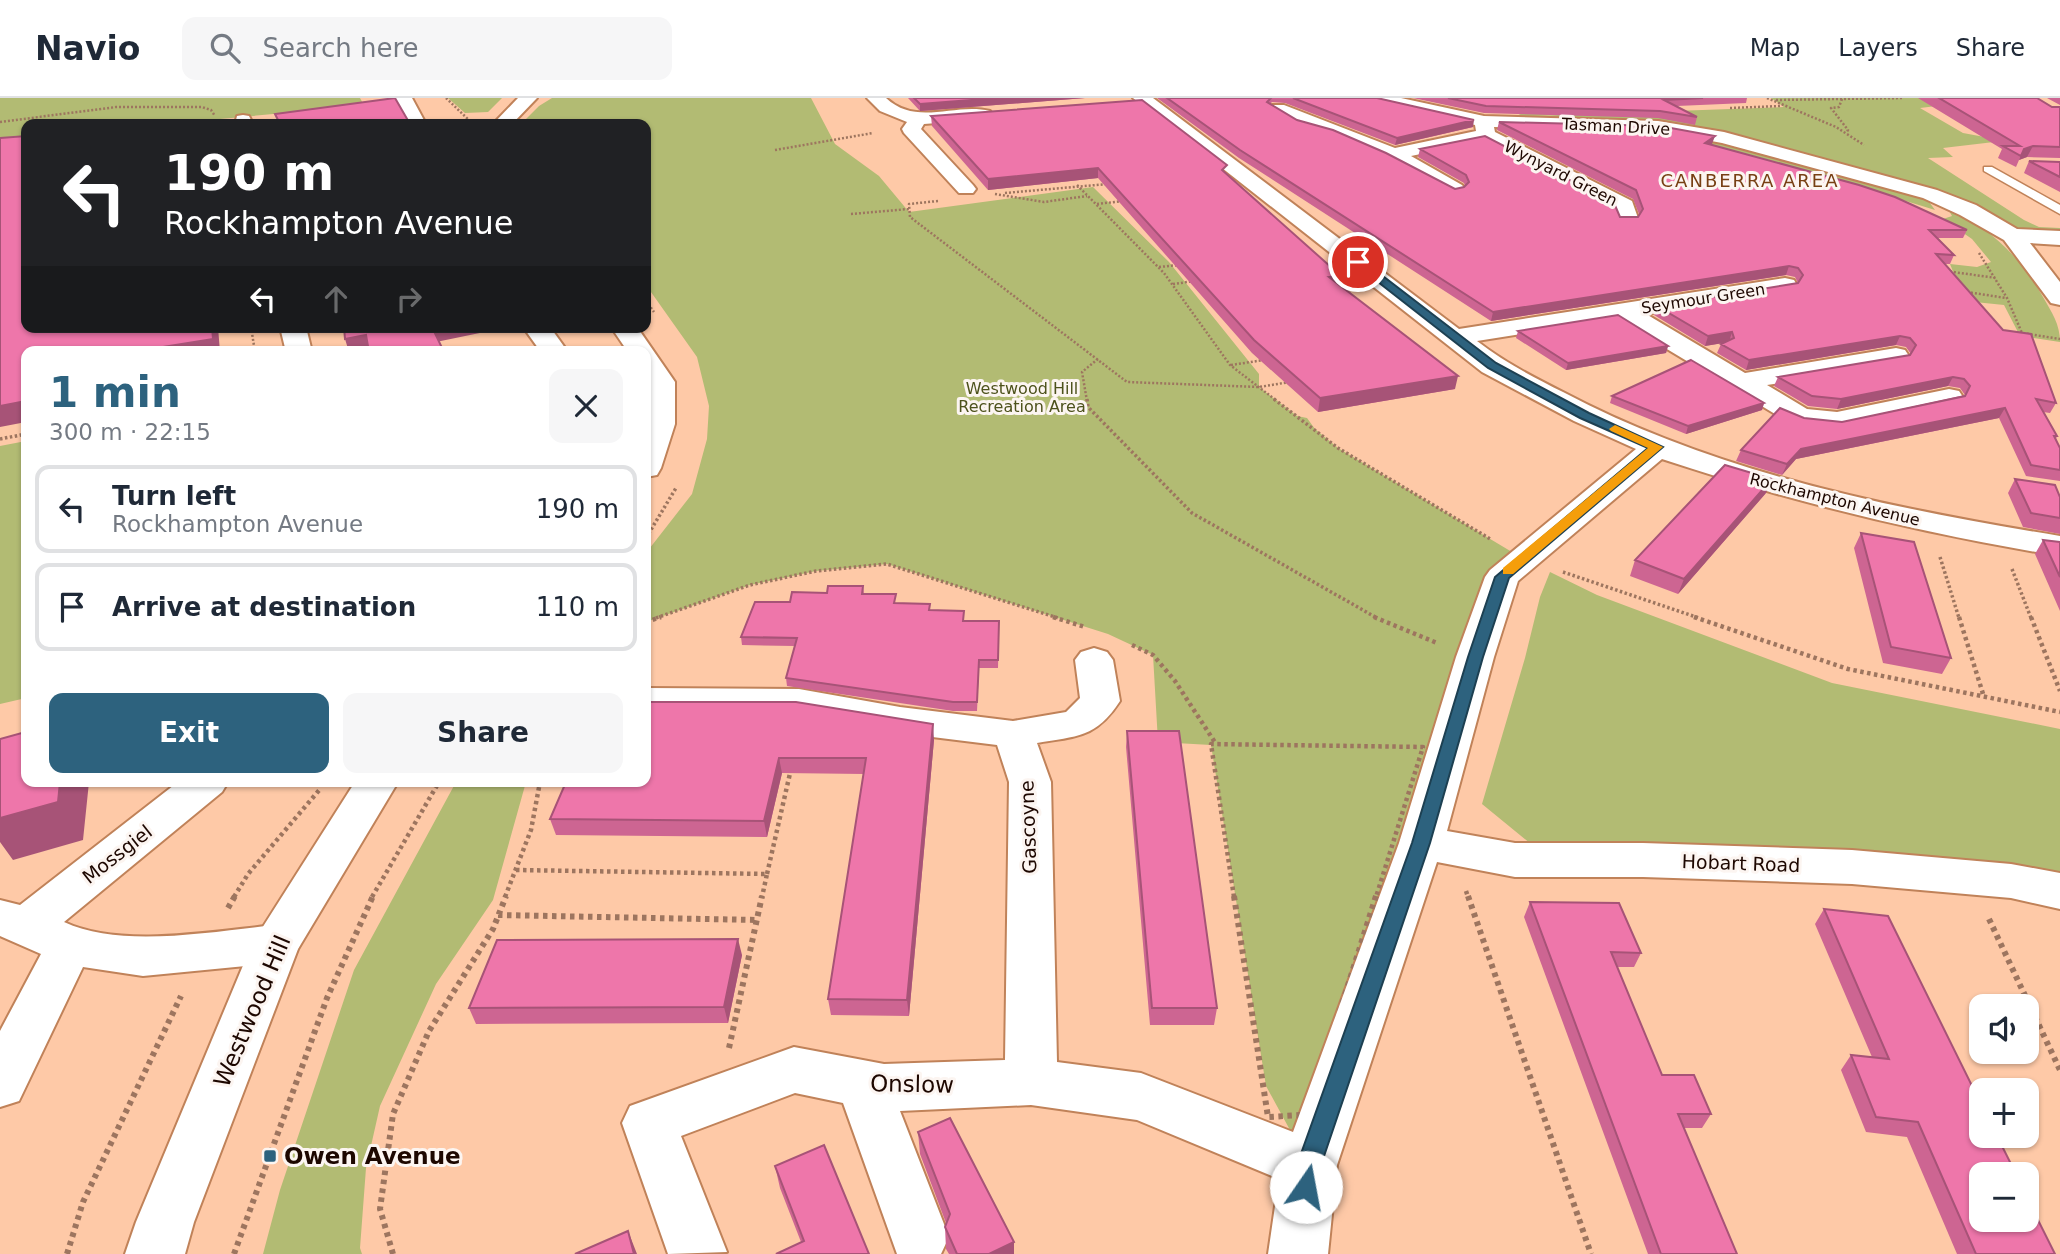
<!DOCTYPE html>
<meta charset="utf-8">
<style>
:root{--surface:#fff;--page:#f6f6f7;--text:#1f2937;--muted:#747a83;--line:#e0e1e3;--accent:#2d627e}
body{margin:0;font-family:"DejaVu Sans",sans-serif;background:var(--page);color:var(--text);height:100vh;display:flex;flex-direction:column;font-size:26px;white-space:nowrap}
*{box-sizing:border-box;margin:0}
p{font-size:23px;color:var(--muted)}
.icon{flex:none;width:38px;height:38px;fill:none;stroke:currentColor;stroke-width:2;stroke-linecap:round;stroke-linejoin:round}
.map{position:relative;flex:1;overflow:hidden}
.drawer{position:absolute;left:21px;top:248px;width:630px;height:441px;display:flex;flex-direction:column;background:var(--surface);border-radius:14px;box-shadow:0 2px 5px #0004}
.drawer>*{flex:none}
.hud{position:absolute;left:21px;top:21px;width:630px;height:214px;border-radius:14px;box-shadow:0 2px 5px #0004;background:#202124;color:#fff;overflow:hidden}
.tools{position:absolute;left:1969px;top:896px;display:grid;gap:14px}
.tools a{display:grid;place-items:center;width:70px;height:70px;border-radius:14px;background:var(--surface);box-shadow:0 2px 5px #0004;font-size:35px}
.pin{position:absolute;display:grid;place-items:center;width:60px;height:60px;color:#fff;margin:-30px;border:4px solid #fff;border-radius:50%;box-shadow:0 2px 7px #0007}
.me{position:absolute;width:77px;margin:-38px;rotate:12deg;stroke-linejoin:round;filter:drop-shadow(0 0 5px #0008)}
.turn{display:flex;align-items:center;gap:24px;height:147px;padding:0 28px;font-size:32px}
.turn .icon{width:91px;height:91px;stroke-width:2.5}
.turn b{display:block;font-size:49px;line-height:60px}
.lanes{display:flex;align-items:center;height:66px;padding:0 28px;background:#0003;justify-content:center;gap:35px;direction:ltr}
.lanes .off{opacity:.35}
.round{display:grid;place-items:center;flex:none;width:74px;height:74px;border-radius:14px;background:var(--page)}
.head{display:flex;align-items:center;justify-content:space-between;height:119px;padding:0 28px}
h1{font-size:42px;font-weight:700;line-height:52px;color:var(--accent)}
.action{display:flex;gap:14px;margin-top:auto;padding:14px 28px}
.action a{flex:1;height:80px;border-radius:14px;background:var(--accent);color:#fff;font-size:28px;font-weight:700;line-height:80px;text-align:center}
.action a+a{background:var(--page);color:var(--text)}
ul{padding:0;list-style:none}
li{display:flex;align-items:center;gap:21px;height:88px;margin:0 14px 10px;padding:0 14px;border:4px solid var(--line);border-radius:14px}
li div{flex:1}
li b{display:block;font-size:26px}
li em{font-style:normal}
header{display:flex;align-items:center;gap:42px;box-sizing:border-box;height:98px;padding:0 35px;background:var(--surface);border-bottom:2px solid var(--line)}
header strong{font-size:33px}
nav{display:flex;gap:38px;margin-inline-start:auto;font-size:24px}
.search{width:490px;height:63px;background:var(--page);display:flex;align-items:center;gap:18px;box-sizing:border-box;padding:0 24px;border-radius:14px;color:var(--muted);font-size:26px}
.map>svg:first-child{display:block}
.green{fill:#b2bb73}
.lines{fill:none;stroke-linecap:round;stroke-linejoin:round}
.service-casing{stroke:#c08259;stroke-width:3}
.minor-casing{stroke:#c08259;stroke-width:4}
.tertiary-casing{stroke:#c08259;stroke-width:4}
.path-far3{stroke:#9d755f;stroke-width:2.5;stroke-dasharray:2 2;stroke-linecap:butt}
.path-far2{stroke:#9d755f;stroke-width:3.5;stroke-dasharray:2.5 2.5;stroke-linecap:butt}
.path-far1{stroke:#9d755f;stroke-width:4.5;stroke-dasharray:3.5 3.5;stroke-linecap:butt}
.path{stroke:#9d755f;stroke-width:6;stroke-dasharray:4.5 4.5;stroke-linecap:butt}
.service{fill:#fff;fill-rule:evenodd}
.minor{fill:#fff;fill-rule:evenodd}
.tertiary{fill:#fff;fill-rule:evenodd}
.wall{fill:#cd6592}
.shaded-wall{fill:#a75377}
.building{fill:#ee76aa;stroke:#a75377;stroke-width:2}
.route{fill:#2d627e;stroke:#1d4052;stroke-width:2}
.slow{fill:#f59e0b}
.poi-dot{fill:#2d627e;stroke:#fcf5f1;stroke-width:2.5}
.labels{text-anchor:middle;stroke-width:6;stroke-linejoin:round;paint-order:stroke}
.far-street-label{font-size:16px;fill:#1d0700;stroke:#fcf5f1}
.far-park-label{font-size:16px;fill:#4d521c;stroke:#fcf5f1}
.far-neighbourhood-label{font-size:18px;letter-spacing:2px;fill:#773f13;stroke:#fcf5f1}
.street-label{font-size:19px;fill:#1d0700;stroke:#fcf5f1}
.near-street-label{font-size:23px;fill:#1d0700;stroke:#fcf5f1}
.near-poi-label{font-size:23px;font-weight:bold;fill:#1d0700;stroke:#fcf5f1;text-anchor:start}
</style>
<header>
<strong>Navio</strong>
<div class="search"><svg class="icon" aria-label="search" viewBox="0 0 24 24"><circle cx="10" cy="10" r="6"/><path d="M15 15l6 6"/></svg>Search here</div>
<nav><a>Map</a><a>Layers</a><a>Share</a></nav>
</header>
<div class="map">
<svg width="2060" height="1156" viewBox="0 0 2060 1156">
<rect width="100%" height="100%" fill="#fec9a7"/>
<path class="green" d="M0,0H360L367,13L284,15L220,21V26H26V44L0,47Z
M448,0H502L488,14L465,15Z
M552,0H811L835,46L879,78L909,114L1093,89L1169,164L1259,276V289L1297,318L1307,320L1315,331L1338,350L1522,460L1309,1067L1266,988L1211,647L1158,644L1153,557L1108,536L887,466L816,473L750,487L646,524V455L692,396L707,341L709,308L697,259L646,187V26H526L524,23L539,8Z
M1771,0H1935L1945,7L1920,10L1963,35L1990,40L1994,44L1943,50L1953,59L1928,60L2024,122L2039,129L2060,130V138L2026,136L1965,104L1727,38L1510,21L1551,2L1581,15L1533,18L1784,9Z
M1570,27L1722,41L1924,97L1935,112L1822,77Z
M1945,106C1989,131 2018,155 2043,199C2052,215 2060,226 2060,244L2020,238L2004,207L1965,203L1793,154L1954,176L1950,166L1977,169L1991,164L1972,141L1943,121L1952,118Z
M26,343V600L0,606V348Z
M1550,474L1597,497L1832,585L2060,631V780L1853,754L1758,748L1531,746L1482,706L1525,560L1540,499Z
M456,684H526L493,802L436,886L380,1008L366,1070L360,1150L362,1156H263L280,1092L354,872Z"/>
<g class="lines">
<g class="service-casing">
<path id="service" d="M1984,69H1992L2060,107V116L1984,73Z"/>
</g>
<g class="minor-casing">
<path id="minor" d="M394,0H412L426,26H408Z
M867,0H886C917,29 955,4 990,13L993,17L990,21L924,26L921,31L973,87L976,91L973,95H959L904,35L902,31L907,24L880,13Z
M1133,0H1153L1459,231L1785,180L1794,182L1797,187L1794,192L1785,194L1646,216L1745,275L1896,250L1905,252L1909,258L1905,264L1896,266L1767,287L1807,311L1837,314L1949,291L1959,293L1963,299L1959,305C1905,318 1845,339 1790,325L1617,221L1477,243C1504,264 1533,279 1563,294C1716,375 1890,410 2060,438V458C1925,436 1792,404 1662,361L1518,483L1494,559L1447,733L1515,745H1643L1852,752L2011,766L2060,775V811L2011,800L1852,786L1643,779H1515L1437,764L1337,1067L1328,1156H1268L1279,1081L1137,1022L1031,1007L900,1013L949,1139L941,1156H897L843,1005L795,995L681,1038L727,1154L668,1156L622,1025L630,1008L794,949L884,966L1005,962L1009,684L997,647L900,635L799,617L646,616V590L799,591L900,609L1013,623L1066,614L1080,600L1075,562L1081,554L1094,550L1107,554L1113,562L1120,603C1096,640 1077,638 1037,645L1051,684L1057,964L1141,975L1293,1034L1399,745L1456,559L1485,479L1490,472L1636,351L1574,323L1482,274Z
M1368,0H1401L1484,18L1658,23L1724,34L1937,92L1976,107L2017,131L2060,133V147L2030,145L2060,184V207L2051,205L2004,142L1960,117L1923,100L1722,45L1658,33L1494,29L1495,34L1632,103L1638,120L1635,125H1619L1614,111L1484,43L1411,58L1462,87L1465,91L1462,95L1455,97L1386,60L1333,37L1297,27L1269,11L1272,7H1284L1395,50L1476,33L1475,27L1377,5Z
M243,17L249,18L253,26H235L237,18Z
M280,229H306L312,254H286Z
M523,229H550L568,254H541Z
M178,684H228L222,694L64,824C121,851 214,833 276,827L293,832L300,846L293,860L276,865L143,878L83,869L19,1003L0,1009V933L41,856L0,838V802L20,807Z"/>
</g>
<g class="tertiary-casing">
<path id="tertiary" d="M518,0H537L512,26H493Z
M611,229H637L675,284V326L661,370L657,377L646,379V254H628Z
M355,684H398L298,851L194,1124L185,1156H125L136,1124L252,846Z"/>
</g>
<path class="path-far3" d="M446,0L472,25
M1767,0L1836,29L1864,47
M1842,1L1839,9L1831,10L1848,32L1846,35
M1776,2L1904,0
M1730,10L1781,8
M0,24L116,9H202L211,12L215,18
M452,26L469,24
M775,52L873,35
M1077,87L1164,175L1230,267L1277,303
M1005,95L1108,86
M995,96L1044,104L1087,98
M938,103L909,106L910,119L1127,284L1259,289L1290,284
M1097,106L1123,103
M851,116L909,111
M1979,155L2007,200L2022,235L2060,241
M1159,169L1179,167
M1946,173L1996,180
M1173,186L1195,183
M1967,194L2006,200
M646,203L654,214
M251,229L255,254
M468,254L486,250L488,254
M1231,267L1264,262
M1087,303L1082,274L1098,261"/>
<path class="path-far2" d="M1087,301L1088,309L1192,415L1377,520
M1274,301L1338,350L1492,442
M0,341L26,336
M646,440L676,390
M1940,459L1959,520
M2012,471L2031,520
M1563,474L1699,520
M656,520L750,487L816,473L887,466L1058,520"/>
<path class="path-far1" d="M1053,519L1085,529
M1374,519L1437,545
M1694,519L1848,571L2060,614
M1959,519L1984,599
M2031,519L2060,593
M646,524L661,519
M1132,547L1153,557L1175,583L1216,646
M516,772L767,776L762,799
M767,776L791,671
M1466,793L1468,799
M234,799L248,776L321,690
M372,799L439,684
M505,799L531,732L540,684
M1234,799L1211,646L1423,649L1376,799"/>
<path class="path" d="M1234,798L1268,1019L1302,1017L1309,1012L1376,798
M1468,798L1591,1156
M228,810L235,798
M498,817L757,822
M1989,821L2060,972
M729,950L762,798
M67,1156L83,1104L181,898
M234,1156L327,900L373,798
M393,1156L380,1111L393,1016L429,933L493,831L506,798"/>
<use href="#service" class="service"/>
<use href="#minor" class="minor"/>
<use href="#tertiary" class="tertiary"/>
</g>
<path class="wall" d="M908,0H1085L920,13Z
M1157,0H1377L1473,29L1395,47L1285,5L1272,4L1270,6L1297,22L1455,91L1464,89L1465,88L1464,85L1418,59L1420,51L1620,119H1638L1639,116L1633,101L1497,32L1499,24L1712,46L1711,47L1967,132L1963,140H1938L1954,157L1950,166H1944L2056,305L2050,315L2043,314L2057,338L2056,341L2060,350V383L2026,378L1999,320L1796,361L1782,377L1736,363L1741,352L1804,320L1842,324L1965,297L1960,290L1948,288L1837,311L1808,308L1774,288L1778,279L1910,257L1911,256L1906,249L1896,247L1746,272L1717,255L1721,246L1723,245L1705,248L1654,217L1657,208L1798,185L1795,179L1786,177L1491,223L1239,60Z
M1413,0H1747L1746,5L1677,8L1697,19L1695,27L1658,20L1484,15Z
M1918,0H2037L2052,9H2060V60L2027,59L2019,62L2016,69L1998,60L2002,51Z
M2047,0H2060V7Z
M931,18L1226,75L1341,178L1340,187L1455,291L1318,314L1252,255L1098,80L988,92L932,28Z
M2029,63L2060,64V94L2024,75Z
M1518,233L1668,248L1666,255L1566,272L1516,240Z
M1612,298L1764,305L1762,312L1686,336L1610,305Z
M2015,381L2060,399V436L2023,429L2008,395Z
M1766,395L1678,496L1630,478L1635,462Z
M1861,435L1951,560L1942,576L1883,565L1854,450Z
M2043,442L2060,444V513L2035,456Z
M863,488L864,496L896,505L931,512L964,523H999L998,570H979L977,613H953L787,588L786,580L795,548L742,547L741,539L790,504L827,495Z
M646,604L934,642L909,918L831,917L828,901L864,676L782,675L767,739L556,737L550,721Z
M1127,633L1217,910L1214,927H1150L1126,649Z
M1530,804L1641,855L1634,869H1617L1662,977L1711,1016L1702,1030H1684L1737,1156H1648L1524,819Z
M1824,811L2055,1156H1957L1907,1039L1866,1034L1841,972L1851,957L1872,959L1815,826Z
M742,857L728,925L476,926L469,910Z
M918,1034L1014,1156H949L946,1151L945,1129L946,1125L920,1056Z
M775,1068L869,1156L801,1144L780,1090Z"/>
<path class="shaded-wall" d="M997,0H1085L920,13V6Z
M1474,22L1473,29L1395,47L1397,40Z
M1715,38L1712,46L1703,53L1705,45Z
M2033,48L2027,59L2019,62L2024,51Z
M1098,70V80L988,92V81Z
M1789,168L1786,177L1491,223L1493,214Z
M1341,178L1340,190L1329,179Z
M212,229H218L220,254H156V250Z
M431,229H509L436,244Z
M1732,234L1729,244L1705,248L1708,238Z
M366,237L372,254H349L345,241Z
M1900,238L1896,247L1746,272L1749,262Z
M1668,248L1666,255L1566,272L1568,265Z
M114,250L116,254H95Z
M1458,278L1455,291L1318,314L1320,300Z
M1953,279L1948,288L1837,311L1841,301Z
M26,303V324L0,329V308Z
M1764,305L1762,312L1686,336L1688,328Z
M2005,310L1999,320L1796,361L1782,377L1787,366L1801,351Z
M1772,381L1766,395L1678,496L1684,481Z
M933,626L934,642L909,918L907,902Z
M779,660L782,675L767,739L764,723Z
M60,684H89L83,742L13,762L0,744V688Z
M738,841L742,857L728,925L724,909Z
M628,1133L637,1156H634Z
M1014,1144V1156H989Z"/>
<path class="building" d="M395,0L410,26H280L275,16Z
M914,0H997L920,6Z
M1167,0H1271L1267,4L1297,22L1333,32L1386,55L1455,91L1464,89L1469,84L1466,77L1420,51L1485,38L1614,105L1620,119H1638L1643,111L1636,92L1499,24L1660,28L1715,38L1705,45L1859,87L1895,99L1967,132H1929L1954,157L1936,156L2003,232L2031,236L2056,305L2036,301L2057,338H2054L2060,350V372L2031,367L2005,310L1801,351L1787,366L1741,352L1780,310L1804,320L1842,324L1965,298L1970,288L1964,281L1953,279L1841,301L1812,298L1778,279L1910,257L1916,247L1910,240L1900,238L1749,262L1721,246L1734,240L1732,234L1708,238L1657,208L1798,185L1803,177L1798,170L1789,168L1493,214L1240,52Z
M1293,0H1377L1474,22L1397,40Z
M1448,0H1703L1664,2L1697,19L1660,13L1486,8Z
M1939,0H2037L2052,9H2060V49L2033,48L2024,51L2021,58L2003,48H2020Z
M1142,2L1227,67L1222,72L1341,178L1329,179L1458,278L1320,300L1254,242L1098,70L988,81L931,18Z
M26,38V229H212L213,241L156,250V254H114V250L95,254H26V303L0,308V40Z
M2029,63L2060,64V79Z
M1618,217L1668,248L1568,265L1518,233Z
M344,229H432L444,254H369L366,237L345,241Z
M1691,262L1764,305L1688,328L1612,298Z
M1725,367L1772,381L1684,481L1635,462Z
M2015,381L2055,387L2060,399V420L2031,415Z
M1861,435L1914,444L1951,560L1891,549Z
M2043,442L2060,444V479Z
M828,488H863L862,496H896L894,505L930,506L929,512L964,513L963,523H999L998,562H979L977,604H953L786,580L797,540L741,539L755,504H790L792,494L827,495Z
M646,604H796L933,626L907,902L828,901L866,660H779L764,723L550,721L566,684H646Z
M26,617V684H60L58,704L0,720V641L22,635L24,618Z
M1127,633H1179L1217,910H1152Z
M1530,804L1619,805L1641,855L1611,854L1662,977H1694L1711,1016H1678L1737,1156H1661Z
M1824,811L1888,818L1981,1006V1038H1997L2016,1076H1981V1122H2026V1098L2055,1156H1976L1918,1024L1876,1019L1851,957L1889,961Z
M738,841L724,909L469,910L497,842Z
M950,1020L1014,1144L989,1156H957L945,1129L950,1116L918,1034Z
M824,1047L869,1156H776L804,1143L775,1068Z
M628,1133L634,1156H575Z"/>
<path class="route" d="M1355,162H1362L1496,265L1589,315L1663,349L1509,480L1483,559L1430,745L1321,1067L1314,1097L1306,1100L1298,1097L1294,1089L1297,1067L1412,745L1468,559L1495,479L1648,350L1580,320L1488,270L1355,166Z"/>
<path class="slow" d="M1615,327L1663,349L1513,476H1503V470L1648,350L1611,333L1609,331Z"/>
<rect class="poi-dot" x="263" y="1051" width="14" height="14" rx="3.5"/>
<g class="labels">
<g class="far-street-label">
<text transform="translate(1616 28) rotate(3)" y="6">Tasman Drive</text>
<text transform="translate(1561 75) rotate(27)" y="6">Wynyard Green</text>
<text transform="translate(1703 200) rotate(-9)" y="6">Seymour Green</text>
<text transform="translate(1835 401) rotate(14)" y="6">Rockhampton Avenue</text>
</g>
<g class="far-park-label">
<text x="1022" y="296">Westwood Hill<tspan x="1022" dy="18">Recreation Area</tspan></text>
</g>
<g class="far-neighbourhood-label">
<text x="1750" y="89">CANBERRA AREA</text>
</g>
<g class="street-label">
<text transform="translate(1028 729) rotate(-92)" y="7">Gascoyne</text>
<text transform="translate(117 756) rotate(-38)" y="7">Mossgiel</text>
<text transform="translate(1741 765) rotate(2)" y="7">Hobart Road</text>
</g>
<g class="near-street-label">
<text transform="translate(252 913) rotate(-67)" y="8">Westwood Hill</text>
<text transform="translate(912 986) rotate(1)" y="8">Onslow</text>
</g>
<g class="near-poi-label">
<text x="284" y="1066">Owen Avenue</text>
</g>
</g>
</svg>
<div class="tools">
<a><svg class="icon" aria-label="sound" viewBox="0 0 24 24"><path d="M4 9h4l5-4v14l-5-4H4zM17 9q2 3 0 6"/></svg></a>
<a>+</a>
<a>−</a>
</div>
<div class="pin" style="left:1358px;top:164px;background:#d93025"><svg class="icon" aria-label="arrive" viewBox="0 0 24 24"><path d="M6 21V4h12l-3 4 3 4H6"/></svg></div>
<svg class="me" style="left:1306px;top:1089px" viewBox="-20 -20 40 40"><circle r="19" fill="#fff"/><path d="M0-13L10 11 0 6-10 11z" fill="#2d627e"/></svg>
<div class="hud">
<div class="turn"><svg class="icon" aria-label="left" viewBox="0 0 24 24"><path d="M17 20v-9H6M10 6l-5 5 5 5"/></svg><div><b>190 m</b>Rockhampton Avenue</div></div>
<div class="lanes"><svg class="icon" aria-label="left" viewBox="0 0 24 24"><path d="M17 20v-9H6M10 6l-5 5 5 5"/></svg><svg class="icon off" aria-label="ahead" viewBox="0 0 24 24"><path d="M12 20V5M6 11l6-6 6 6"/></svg><svg class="icon off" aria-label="right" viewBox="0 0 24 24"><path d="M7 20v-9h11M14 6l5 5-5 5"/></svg></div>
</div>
<section class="drawer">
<div class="head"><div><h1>1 min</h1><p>300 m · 22:15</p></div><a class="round"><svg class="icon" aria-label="close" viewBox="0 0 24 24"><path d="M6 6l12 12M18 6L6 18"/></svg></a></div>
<ul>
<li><svg class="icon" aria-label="left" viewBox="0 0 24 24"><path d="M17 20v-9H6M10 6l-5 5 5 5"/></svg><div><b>Turn left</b><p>Rockhampton Avenue</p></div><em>190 m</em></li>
<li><svg class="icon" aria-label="arrive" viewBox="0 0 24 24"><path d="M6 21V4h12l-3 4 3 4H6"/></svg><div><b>Arrive at destination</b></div><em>110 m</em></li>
</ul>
<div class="action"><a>Exit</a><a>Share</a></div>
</section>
</div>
